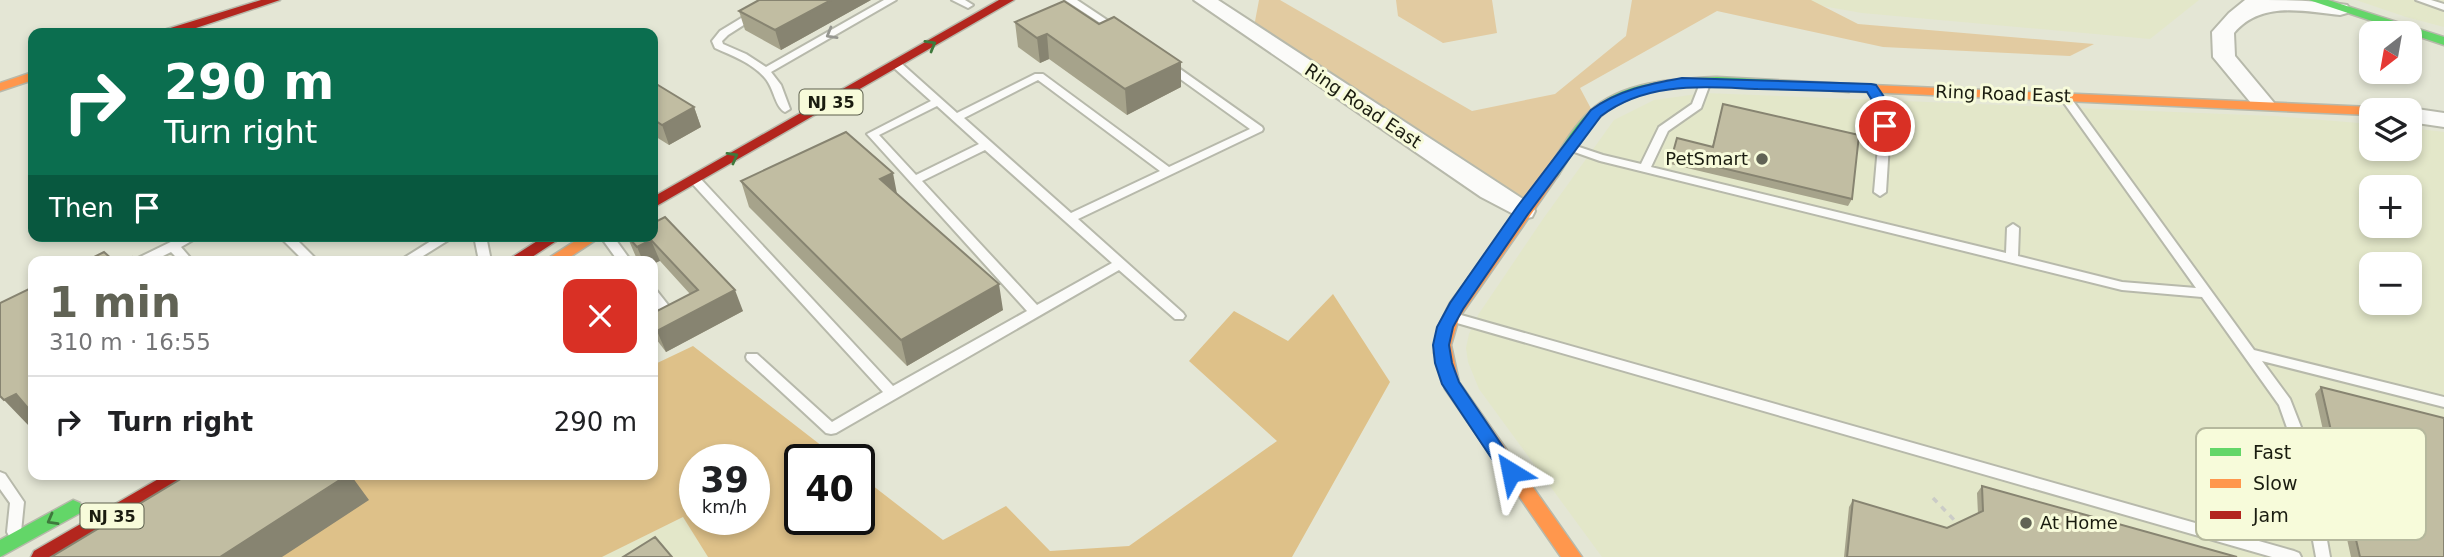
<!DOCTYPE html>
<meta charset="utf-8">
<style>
:root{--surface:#fff;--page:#f6f6f6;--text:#202124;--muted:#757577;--line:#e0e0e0;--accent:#616355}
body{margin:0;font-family:"DejaVu Sans",sans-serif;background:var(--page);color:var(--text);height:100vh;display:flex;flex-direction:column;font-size:26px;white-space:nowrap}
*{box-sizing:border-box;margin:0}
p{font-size:23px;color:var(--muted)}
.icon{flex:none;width:38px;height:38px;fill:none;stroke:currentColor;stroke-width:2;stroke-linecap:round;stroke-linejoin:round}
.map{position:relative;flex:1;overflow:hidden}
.drawer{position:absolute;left:28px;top:256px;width:630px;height:224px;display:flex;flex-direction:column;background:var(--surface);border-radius:14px;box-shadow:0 4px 10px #0003}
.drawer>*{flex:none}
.banner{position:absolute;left:28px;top:28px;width:630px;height:214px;border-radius:14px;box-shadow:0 4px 10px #0003;background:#0b6e4f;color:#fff;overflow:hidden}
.needle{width:46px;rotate:211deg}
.fabs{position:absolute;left:2359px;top:21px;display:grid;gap:14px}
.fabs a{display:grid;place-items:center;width:63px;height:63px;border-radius:14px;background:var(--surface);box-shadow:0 4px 10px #0003;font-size:35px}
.speed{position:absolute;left:679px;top:444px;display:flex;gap:14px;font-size:35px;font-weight:700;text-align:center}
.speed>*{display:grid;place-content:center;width:91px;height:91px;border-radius:50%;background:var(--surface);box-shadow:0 4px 10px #0003;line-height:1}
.speed small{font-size:18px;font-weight:400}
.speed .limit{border:4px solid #111;border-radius:10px;background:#fff;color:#111}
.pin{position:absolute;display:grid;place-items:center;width:60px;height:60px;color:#fff;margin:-30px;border:4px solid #fff;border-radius:50%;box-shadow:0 2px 7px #0007}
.me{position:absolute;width:77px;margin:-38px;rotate:325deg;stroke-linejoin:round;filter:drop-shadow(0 0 5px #0008)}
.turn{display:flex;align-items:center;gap:24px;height:147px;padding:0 21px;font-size:32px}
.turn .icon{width:91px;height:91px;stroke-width:2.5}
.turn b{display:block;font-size:49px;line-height:60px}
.then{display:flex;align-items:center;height:66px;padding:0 21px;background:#0003;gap:14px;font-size:26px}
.round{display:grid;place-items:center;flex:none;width:74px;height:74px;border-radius:14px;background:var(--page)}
.headline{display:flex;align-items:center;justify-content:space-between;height:119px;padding:0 21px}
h1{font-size:42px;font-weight:700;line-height:52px;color:var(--accent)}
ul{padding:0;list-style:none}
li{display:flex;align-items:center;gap:21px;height:91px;padding:0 21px;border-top:2px solid var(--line)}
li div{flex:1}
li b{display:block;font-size:26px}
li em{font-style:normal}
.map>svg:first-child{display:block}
.built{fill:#e3e7c9;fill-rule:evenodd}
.green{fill:#e2cba1}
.forest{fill:#dec189;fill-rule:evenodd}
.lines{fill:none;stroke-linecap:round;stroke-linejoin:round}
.lane-casing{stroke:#b7b9ab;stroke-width:4}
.street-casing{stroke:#b7b9ab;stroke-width:4}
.fast-casing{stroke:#b7b9ab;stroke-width:3}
.slow-casing{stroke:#b7b9ab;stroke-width:3}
.jam-casing{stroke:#b7b9ab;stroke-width:3}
.path{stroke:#cbccc7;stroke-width:3.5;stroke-dasharray:6 6;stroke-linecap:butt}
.lane{fill:#fbfbf9;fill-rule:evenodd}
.street{fill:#fbfbf9;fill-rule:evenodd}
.fast{fill:#63d668;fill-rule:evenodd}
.slow{fill:#ff974d;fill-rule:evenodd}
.jam{fill:#b3261e;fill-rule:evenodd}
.wall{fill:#a6a38b}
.shaded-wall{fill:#878471}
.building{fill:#c1bda2;stroke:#878471;stroke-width:2}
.oneway{stroke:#969790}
.oneway2{stroke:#3e793c}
.route{fill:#1a73e8;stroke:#114b97;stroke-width:2}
.poi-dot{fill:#616355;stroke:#f7fbda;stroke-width:2.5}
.labels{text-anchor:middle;stroke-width:6;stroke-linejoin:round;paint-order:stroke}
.shield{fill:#f7fbda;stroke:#5c5f4d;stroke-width:2}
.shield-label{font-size:16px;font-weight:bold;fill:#1a1c10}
.street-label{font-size:18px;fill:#1a1c10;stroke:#f7fbda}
.poi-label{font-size:18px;fill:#1a1c10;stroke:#f7fbda;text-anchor:end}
.key{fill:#f7fbda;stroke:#b5b89d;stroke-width:2}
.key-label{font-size:19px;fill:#1a1c10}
</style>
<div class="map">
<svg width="2444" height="557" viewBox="0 0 2444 557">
<rect width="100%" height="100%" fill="#e4e6d5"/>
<path class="built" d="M1788,0H2199L2150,39L1862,13Z
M2356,0H2444V27L2406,17Z
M1705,93L2274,116L2371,124V149H2410V128L2444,132V557H1602L1479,389L1468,362L1466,348L1469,334L1478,315L1543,219L1614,120L1654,100ZM2371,187H2410V226H2371ZM2371,264H2410V303H2371Z
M683,517L708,557H602Z"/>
<path class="green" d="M1259,0H1280L1472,111L1555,94L1626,36L1632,0H1811L1858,24L2094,44L2070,56L1883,47L1717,11L1580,88L1596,118L1525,215L1253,32Z
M1396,0H1492L1497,33L1443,43L1398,16Z"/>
<path class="forest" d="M1333,294L1390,382L1292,557H708L683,517L602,557H130L268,474H653V365L693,346L840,460H800V520H859V475L943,540L1006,506L1050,551L1129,546L1277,441L1189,361L1234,311L1288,341ZM695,460H754V520H695Z"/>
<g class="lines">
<g class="lane-casing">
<path id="lane" d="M771,0H783L728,35L722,41L723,44L746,54L766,67L884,0H896L771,72L781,85L790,109L785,112C775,107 774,88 765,78C752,63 733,56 715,48L712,41L720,31Z
M952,0H965L973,5L968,8Z
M1065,0H1077L1122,30L1120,32H1114Z
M2416,0H2431L2444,4V10Z
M897,62L901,63L957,113L1035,74H1043L1169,167L1250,129L1165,68V64H1173L1262,127L1263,129L1262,131L1078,219L1183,313L1185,316L1183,319H1175L1119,270L836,433L831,434L826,433L747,360L746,357L747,354H757L832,422L883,392L688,179L694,175L698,176L893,386L1027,311L867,134L931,101L893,67V63ZM1038,80L1160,171L1071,213L964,118ZM937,106L979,144L916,175L879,135ZM985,150L1112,263L1037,305L922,181Z
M1706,78L1711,81L1701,108L1668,131L1651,167L2006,253L2007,228L2013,224L2019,228L2018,256L2122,282L2196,288L2059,96L2060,94H2068L2254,350L2444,397V407L2262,361L2290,399L2306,440L2316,478L2330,557H2316L2298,459L2279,405L2202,297L2122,290L1600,161L1566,149L1565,147L1570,144L1603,155L1641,164L1659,127L1692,104L1701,81Z
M1871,85L1875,86L1891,112L1886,192L1880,196L1874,192L1881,112L1866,88Z
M183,236H200L181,247L193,261H180L171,252L153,261H136L138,258Z
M279,236H293L318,261H304Z
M439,236H455L415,261H399Z
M474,236H486L491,261H479Z
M600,236H613L631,261H618Z
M653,290L657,291L672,310L674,313L672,316H664L653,302Z
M1454,313L2294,551L2299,553L2301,557H2272L1450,321L1448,318L1450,315Z
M0,472L5,474L24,502L21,532L19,536L14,538L9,536L7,532L10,503L0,489Z"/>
</g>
<g class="street-casing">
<path id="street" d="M1194,0H1218L1532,205L1535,211L1532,217L1523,219L1481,197Z
M2245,0C2279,0 2315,0 2347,5L2350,9L2347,13L2340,15C2303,11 2261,1 2234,33L2235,56L2275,104L2272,109H2256L2213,57L2212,32L2229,13Z
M2410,108L2444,113V127L2410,122V110H2402Z"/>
</g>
<g class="fast-casing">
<path id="fast" d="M2309,0H2328L2444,37V45Z
M1717,77L1849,84L1856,88L1849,92C1777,87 1660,66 1601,116C1582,131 1571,157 1557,177H1547L1545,174C1558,154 1571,129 1589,112C1622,81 1674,79 1717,77Z
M73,500L80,503L82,508L80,513L0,557V540Z"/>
</g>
<g class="slow-casing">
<path id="slow" d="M33,72V80L0,91V83Z
M1849,84L2371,107L2377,110H2371V115L1844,91V85Z
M1552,169L1559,174L1459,318L1451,345L1459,382L1582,557H1561L1445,389L1434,353L1438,327L1450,303L1547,171Z
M583,236H602L564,261H544Z"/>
</g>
<g class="jam-casing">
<path id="jam" d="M261,0H280L181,33H163L164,30Z
M999,0H1014L653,208V197Z
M545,236H564L526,261H506Z
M167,474H192L189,479L57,557H31L34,551Z"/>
</g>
<path class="path" d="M1933,498L1959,525"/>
<use href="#lane" class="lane"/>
<use href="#street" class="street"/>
<use href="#fast" class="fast"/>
<use href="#slow" class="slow"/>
<use href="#jam" class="jam"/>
</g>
<path class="wall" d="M871,0L781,50L745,30L739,11Z
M1015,22L1099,24L1181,62V87L1127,115L1049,59L1040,63L1018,47Z
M653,82L694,107L701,127L669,145L653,135Z
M1723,104L1852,199L1848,206L1670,164L1677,138L1712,147Z
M741,181L897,194L1003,310L907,366L749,207Z
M627,236H653L743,311L666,352L653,335V313L690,294L660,261H640L636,257Z
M2321,387L2444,557H2351L2315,394Z
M1982,486L2237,557H1844L1849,507L1853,500L1947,528L1978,514L1977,493Z"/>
<path class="shaded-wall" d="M831,0H871L781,50L775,30Z
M1047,34L1049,59L1040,63L1037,38Z
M1181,62V87L1127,115L1125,89Z
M694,107L701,127L669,145L662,125Z
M893,173L898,199L880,179Z
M651,240L660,261L653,264V261H643L637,247Z
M999,284L1003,310L907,366L901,340Z
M735,290L743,311L666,352L657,331Z
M16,394L33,412V424L29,426L4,400Z
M350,474L369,500L282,557H220Z"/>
<path class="building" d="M759,0H831L775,30L739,11Z
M1064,1L1099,24L1114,17L1181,62L1125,89L1047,34L1037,38L1015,22Z
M653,82L694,107L662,125L653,119Z
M1723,104L1859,135L1852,199L1672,156L1677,138L1713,147Z
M846,132L893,173L880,179L999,284L901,340L741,181Z
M665,217L735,290L657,331L653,326V313L698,290L651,240L637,247L627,236H653V223Z
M104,252L114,261H86Z
M132,257L135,261H125Z
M33,287V414L16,394L4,400L0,396V303Z
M2321,387L2444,418V557H2360Z
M189,474H349L220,557H51Z
M1982,486L2237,557H1847L1853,500L1947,528L1983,511Z
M655,537L672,557H623Z"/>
<defs><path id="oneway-chevron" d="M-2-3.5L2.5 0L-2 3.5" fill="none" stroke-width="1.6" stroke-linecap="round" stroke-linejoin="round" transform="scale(1.75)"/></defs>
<use class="oneway" href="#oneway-chevron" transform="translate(831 34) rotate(150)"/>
<g class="oneway2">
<use href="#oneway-chevron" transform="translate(931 45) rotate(-30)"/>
<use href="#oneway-chevron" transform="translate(733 157) rotate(-29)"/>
<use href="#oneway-chevron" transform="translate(52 520) rotate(151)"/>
</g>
<path class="route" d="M1682,78L1871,84L1876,85C1886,100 1897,112 1890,129H1880L1879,112L1867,92C1830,91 1794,90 1758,89C1703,87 1647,81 1601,116L1528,214L1463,309L1453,327L1449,345L1452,363L1459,382L1520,472L1517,477L1511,479L1504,477L1442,384L1435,363L1433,345L1437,327L1450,303L1517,207L1591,110C1618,90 1649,84 1682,78Z"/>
<g class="poi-dot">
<circle cx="1762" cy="159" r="7"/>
<circle cx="2026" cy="523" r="7"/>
</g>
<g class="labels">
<g class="shield">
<rect x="799.5" y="89.5" width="63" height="25" rx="5"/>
<rect x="80.5" y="503.5" width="63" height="25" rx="5"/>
</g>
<g class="shield-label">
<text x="831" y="108">NJ 35</text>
<text x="112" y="522">NJ 35</text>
</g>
<g class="street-label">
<text transform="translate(2003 94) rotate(2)" y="6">Ring Road East</text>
<text transform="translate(1363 106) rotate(34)" y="6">Ring Road East</text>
</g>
<g class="poi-label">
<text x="1748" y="165">PetSmart</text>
<text x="2040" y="529" text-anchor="start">At Home</text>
</g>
</g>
<rect x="2196" y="428" width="230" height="112" rx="10" class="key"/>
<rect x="2210" y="448" width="31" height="8" fill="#63d668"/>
<rect x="2210" y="479" width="31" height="9" fill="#ff974d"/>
<rect x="2210" y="511" width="31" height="8" fill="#b3261e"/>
<g class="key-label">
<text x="2253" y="459">Fast</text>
<text x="2253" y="490">Slow</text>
<text x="2253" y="522">Jam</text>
</g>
</svg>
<div class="fabs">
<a><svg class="needle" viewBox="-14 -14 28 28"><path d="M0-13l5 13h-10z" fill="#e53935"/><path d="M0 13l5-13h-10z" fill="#757577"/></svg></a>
<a><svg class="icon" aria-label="layers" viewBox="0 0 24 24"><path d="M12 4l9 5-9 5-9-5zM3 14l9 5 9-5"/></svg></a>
<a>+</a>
<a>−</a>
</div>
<div class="speed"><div>39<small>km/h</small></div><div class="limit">40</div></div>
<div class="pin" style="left:1885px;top:126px;background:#d93025"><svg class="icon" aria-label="arrive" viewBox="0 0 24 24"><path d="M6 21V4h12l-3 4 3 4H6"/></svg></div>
<svg class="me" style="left:1511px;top:472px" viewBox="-20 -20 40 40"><path d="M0-17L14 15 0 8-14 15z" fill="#1a73e8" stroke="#fff" stroke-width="4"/></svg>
<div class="banner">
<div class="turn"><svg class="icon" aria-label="right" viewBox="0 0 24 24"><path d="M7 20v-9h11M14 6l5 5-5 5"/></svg><div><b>290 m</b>Turn right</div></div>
<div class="then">Then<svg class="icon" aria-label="arrive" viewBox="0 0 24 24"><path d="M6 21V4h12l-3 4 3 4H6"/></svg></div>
</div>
<section class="drawer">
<div class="headline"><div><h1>1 min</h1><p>310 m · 16:55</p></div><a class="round" style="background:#d93025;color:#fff"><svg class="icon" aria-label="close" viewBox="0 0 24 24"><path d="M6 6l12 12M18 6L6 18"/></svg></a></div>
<ul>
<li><svg class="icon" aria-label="right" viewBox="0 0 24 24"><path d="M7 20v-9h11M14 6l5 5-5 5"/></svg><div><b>Turn right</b></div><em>290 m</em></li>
</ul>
</section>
</div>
